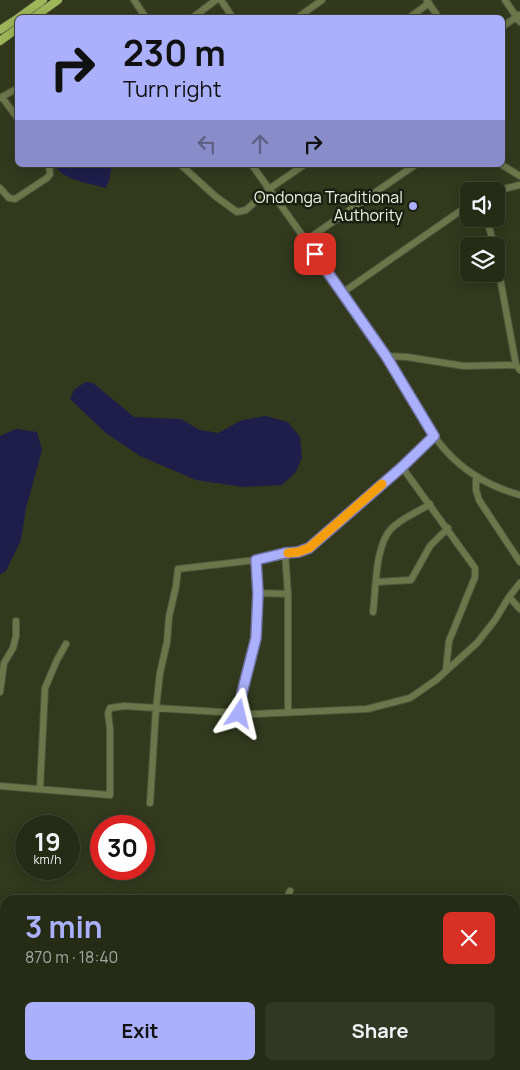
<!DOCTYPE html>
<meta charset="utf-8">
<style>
:root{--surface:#262b16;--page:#323723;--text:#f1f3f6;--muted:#a4a7a1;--line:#424735;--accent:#aab0fb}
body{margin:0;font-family:Manrope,sans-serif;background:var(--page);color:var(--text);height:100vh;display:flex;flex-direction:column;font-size:19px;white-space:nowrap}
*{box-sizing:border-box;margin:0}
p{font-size:16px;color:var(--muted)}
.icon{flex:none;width:28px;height:28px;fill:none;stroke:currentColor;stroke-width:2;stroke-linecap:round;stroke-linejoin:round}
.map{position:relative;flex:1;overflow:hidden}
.side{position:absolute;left:0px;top:895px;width:520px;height:175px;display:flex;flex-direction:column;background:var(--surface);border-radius:15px 15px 0 0;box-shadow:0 2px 12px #0003,0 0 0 1px var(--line)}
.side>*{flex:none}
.guide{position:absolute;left:15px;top:15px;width:490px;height:152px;border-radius:8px;box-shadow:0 2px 12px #0003,0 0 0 1px var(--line);background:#aab0fb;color:#111;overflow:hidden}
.tools{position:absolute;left:460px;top:182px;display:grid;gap:10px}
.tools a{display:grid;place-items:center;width:45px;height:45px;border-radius:8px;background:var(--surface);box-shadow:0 2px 12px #0003,0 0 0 1px var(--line);font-size:25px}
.speed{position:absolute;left:15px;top:815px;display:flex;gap:10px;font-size:25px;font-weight:700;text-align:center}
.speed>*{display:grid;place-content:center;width:65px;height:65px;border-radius:50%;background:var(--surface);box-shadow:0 2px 12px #0003,0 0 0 1px var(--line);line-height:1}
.speed small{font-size:12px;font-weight:400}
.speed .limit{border:8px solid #d22;background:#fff;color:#111}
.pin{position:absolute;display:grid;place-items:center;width:42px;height:42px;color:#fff;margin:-21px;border-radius:10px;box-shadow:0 2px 8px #0006}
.me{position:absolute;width:55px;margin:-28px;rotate:10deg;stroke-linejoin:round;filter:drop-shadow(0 0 4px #0008)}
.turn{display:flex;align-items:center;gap:18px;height:105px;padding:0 25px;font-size:22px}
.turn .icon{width:65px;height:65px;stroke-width:2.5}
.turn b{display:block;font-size:35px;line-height:42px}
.lanes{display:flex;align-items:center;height:48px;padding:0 25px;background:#0003;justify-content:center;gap:25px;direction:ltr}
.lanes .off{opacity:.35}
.round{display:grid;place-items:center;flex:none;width:52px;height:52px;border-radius:8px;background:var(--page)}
.head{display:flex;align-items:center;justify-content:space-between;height:85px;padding:0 25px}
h1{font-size:30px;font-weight:700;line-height:38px;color:var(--accent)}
.button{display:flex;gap:10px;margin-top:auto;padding:10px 25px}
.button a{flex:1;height:58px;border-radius:8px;background:var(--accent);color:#111;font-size:20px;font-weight:700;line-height:58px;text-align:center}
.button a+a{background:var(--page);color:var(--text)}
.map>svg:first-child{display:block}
.water{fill:#1f1e4b}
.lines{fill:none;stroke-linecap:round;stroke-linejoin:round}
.minor-casing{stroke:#50563c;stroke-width:8}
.major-casing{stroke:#50563c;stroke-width:9}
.minor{stroke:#6b764b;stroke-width:6}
.major{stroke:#9eb55a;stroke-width:8}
.route-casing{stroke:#6e72a3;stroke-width:12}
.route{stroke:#aab0fb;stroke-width:9}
.slow{stroke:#f59e0b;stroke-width:9}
.poi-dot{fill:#aab0fb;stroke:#1b1f12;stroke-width:2}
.labels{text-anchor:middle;stroke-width:5;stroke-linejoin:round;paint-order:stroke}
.poi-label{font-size:16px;fill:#ecf1df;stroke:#1b1f12;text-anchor:end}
</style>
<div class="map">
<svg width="520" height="1070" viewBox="0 0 520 1070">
<rect width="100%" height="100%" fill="#32391d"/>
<path class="water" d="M56,165H112L109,181L106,188C93,184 58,179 56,165Z
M85,382L93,383L134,417L181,419L200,430L218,433L242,420L266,416L288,422L300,437L302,457L296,472L282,485L243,487L196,480L140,456L106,433L70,399L74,390Z
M16,429L37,432L42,450L26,508L21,540L6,571L0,575V436Z"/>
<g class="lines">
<g class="minor-casing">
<path id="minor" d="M134,0L146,18
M221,0L233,18
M505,0L520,22
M427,1L439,18
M24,18L43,8
M192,18L216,0
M297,18L322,0
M409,18L429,3
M502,27L519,15
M2,97L18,119
M0,98L18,88
M181,165L215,196L237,212L246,210L269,189L304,165
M252,165C297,228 343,291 385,355C406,386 421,423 446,451C467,474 491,487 520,495
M502,165L520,176
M0,188L9,198L15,199L47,178L50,174L49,165
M495,191L520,185
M487,219L494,246
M305,241L415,165
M496,256L516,365L520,370
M342,293L469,205
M386,356L407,357L464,366L516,365
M402,467L475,568V577L449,641L446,670
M476,477V490L479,500L520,562
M285,553L288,594V713
M377,582L411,580L430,546L448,528
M258,593L288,594
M509,597L520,609
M373,612C376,589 375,546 391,529C401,518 418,512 430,504
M0,692L4,663L13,648L16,636V621
M239,714L242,693L256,638L258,593L256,560
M0,786L110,795V729L108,713L110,708L124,706L253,714L367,709L410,698L436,680L477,643L495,620L509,597L520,583
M40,788L45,688L57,660L66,644
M150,803L156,708L160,673L167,642L169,617L176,586L178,569L256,560L285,553L304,551L402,467L435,436
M286,900L290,891
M0,984L5,985
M237,1065L248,1070
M360,1070L362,1065"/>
</g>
<g class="major-casing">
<path id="major" d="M18,18L43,0
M33,18L58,0
M0,30L18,18
M0,41L18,28"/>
</g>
<use href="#minor" class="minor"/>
<use href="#major" class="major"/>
</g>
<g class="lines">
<g class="route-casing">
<path id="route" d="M239,714L242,693L256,638L258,593L256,560L285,553L298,552L309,548L402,467L434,436L386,356L315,254"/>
</g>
<use href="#route" class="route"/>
<path class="slow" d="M288,553L298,552L309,548L382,484"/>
</g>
<circle class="poi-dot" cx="413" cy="206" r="5"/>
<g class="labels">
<g class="poi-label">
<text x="403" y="203">Ondonga Traditional<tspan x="403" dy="18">Authority</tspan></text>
</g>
</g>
</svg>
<div class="tools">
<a><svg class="icon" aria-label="sound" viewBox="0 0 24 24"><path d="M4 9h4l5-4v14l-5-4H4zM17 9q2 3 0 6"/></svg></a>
<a><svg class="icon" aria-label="layers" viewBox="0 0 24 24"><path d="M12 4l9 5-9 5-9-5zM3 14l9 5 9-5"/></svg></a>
</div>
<div class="speed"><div>19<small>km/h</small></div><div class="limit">30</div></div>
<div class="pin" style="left:315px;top:254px;background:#d93025"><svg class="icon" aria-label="arrive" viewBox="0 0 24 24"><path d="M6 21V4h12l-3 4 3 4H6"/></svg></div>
<svg class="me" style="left:239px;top:714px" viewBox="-20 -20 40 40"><path d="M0-17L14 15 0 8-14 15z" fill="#aab0fb" stroke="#fff" stroke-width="4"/></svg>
<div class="guide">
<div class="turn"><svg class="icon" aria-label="right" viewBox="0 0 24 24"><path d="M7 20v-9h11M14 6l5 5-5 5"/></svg><div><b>230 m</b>Turn right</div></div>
<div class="lanes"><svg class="icon off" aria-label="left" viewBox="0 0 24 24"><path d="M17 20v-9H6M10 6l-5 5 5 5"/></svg><svg class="icon off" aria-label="ahead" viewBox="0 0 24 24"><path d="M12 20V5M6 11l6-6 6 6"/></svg><svg class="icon" aria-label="right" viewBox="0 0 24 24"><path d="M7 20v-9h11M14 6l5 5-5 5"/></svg></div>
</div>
<section class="side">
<div class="head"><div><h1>3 min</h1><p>870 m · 18:40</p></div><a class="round" style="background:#d93025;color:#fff"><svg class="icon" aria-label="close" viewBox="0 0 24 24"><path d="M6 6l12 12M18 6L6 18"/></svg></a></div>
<div class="button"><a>Exit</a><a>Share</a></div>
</section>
</div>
